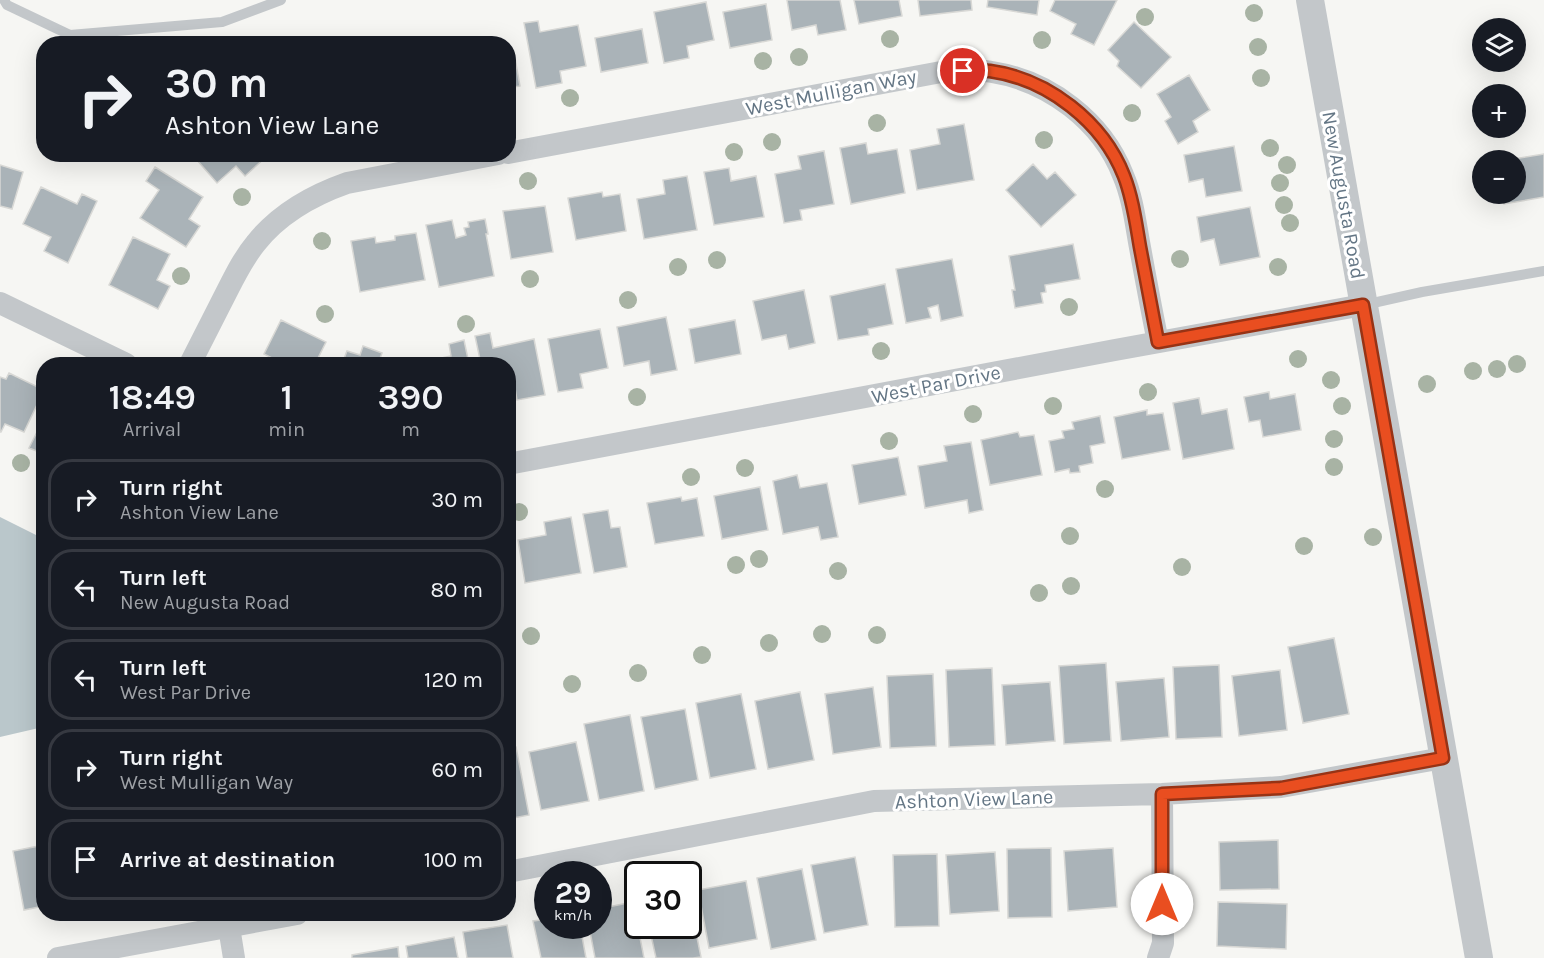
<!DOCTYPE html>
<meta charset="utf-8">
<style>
:root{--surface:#171b24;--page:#20242c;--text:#f1f3f6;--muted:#9ea1a6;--line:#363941}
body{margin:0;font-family:Karla,sans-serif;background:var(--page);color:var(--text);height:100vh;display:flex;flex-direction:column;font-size:22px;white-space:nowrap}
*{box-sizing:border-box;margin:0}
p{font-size:20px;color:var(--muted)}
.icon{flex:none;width:33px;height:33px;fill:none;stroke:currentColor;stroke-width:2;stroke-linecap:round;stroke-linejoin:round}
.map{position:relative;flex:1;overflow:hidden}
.sheet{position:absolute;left:36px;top:357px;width:480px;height:564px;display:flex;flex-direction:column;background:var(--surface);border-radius:24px;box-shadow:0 6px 24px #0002}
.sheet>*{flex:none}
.guide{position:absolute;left:36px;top:36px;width:480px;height:126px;border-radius:24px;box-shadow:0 6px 24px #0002;background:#171b24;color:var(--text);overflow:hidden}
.tools{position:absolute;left:1472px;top:18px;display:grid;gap:12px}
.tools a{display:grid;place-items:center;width:54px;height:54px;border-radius:50%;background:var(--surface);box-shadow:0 6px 24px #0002;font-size:30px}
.speed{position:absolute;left:534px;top:861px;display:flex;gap:12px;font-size:30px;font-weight:700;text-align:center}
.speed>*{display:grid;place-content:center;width:78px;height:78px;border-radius:50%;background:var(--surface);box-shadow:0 6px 24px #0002;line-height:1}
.speed small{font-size:15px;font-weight:400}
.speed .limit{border:3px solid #111;border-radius:9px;background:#fff;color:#111}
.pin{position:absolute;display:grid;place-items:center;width:51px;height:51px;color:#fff;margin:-26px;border:3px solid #fff;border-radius:50%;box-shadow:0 2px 6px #0007}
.me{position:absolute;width:66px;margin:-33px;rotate:0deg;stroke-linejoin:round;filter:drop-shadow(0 0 4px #0008)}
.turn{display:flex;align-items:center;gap:21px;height:126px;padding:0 30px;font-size:27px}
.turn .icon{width:78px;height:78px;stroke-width:2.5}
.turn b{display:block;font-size:42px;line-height:51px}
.eta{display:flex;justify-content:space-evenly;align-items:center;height:102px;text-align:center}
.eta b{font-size:36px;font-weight:600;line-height:42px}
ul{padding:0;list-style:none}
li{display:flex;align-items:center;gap:18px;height:81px;margin:0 12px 9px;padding:0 18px;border:3px solid var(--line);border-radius:24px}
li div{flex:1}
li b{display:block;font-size:22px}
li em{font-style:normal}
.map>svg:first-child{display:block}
.water{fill:#bac7cb}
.building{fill:#aab3b8;stroke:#d8d8d5;stroke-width:1.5}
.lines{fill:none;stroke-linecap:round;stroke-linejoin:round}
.service{stroke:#c3c7ca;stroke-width:10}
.minor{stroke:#c3c7ca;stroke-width:22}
.tertiary{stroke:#c3c7ca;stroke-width:28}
.tree{fill:#a8b3a4}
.route-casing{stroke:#973315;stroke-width:15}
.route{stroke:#e94e20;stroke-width:10}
.labels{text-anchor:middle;stroke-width:6;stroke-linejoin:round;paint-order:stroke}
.street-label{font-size:20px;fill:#647685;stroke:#fff}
</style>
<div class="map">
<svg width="1544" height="958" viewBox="0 0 1544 958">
<rect width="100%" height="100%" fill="#f6f6f3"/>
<path class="water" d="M0,517L44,539L43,727L0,737Z"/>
<path class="building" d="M787,0H840L846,30L818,35L816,25L792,30Z
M854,0H899L902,16L859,24Z
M918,0H971L972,10L920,16Z
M988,0H1039L1037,15L987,7Z
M1055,0H1117L1094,45L1071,34L1076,24L1050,11Z
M706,2L714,40L687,46L689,58L664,63L654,12Z
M766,4L772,40L730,48L723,12Z
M538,21L540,32L578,25L586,66L560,71L562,83L536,88L524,23Z
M1134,22L1171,57L1141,88L1117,66L1119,61L1108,50Z
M642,29L648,63L601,72L595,38Z
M514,53L520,86L508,88V54Z
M1189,75L1210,110L1193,121L1198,132L1178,144L1165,121L1171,117L1157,94Z
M964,124L974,180L917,190L910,150L940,144L937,129Z
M866,143L868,154L897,149L905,193L851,204L840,148Z
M1234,146L1242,191L1206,197L1203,179L1189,182L1184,155Z
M824,151L834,204L800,210L802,220L784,223L775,174L801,169L798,156Z
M201,154H264L266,157L245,176L236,166L217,183L196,159Z
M1544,154V197L1504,204L1503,200L1492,202L1490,194H1515V160H1507Z
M1033,164L1047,179L1055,172L1076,195L1041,227L1006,190Z
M0,165L23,172L12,209L0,206Z
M155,167L203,197L189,219L200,226L186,247L140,218L159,190L146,181Z
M729,168L731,181L756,176L764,217L714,225L704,172Z
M687,176L697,230L644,239L637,199L665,194L663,180Z
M41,187L77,204L82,194L97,201L68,263L44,251L51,237L23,224Z
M602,192L603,197L620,194L626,231L576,240L568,198Z
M545,206L553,252L511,259L503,211Z
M1250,207L1260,257L1220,265L1214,239L1201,242L1197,217Z
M485,219L488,234H486L494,276L439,287L426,225L452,220L456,238L466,235L464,228L469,227L468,222Z
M416,233L425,280L360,292L351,241L375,237L376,243L395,240V236Z
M133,237L170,254L157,280L170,286L158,309L109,285Z
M1073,244L1080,279L1045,285L1046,292L1041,293L1043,303L1015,308L1012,290H1015L1009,256Z
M952,259L963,316L941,321L938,305L928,308L931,318L906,323L896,269Z
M885,284L893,324L868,329L869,335L838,340L830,296Z
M804,290L815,343L789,349L786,335L762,340L753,301Z
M666,317L677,370L651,375L649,361L624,366L617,327Z
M281,320L326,342L315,364H276L278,361L264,354Z
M735,320L741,354L695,363L689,329Z
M600,329L608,368L580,374L583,388L558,392L548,339Z
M490,333L493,348L534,339L545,395L517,400L515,388L508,389V364H481L475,336Z
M464,340L469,364H417V363L451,356L449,344Z
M363,346L382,353L378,364H380H342L347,351L360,355Z
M9,373L44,390L24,432L5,424L1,432H0V377L6,379Z
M1269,392L1270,399L1295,394L1301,430L1263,437L1260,420L1249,422L1244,397Z
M1199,398L1202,414L1227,409L1234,449L1183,459L1173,403Z
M1147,410V415L1163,413L1170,450L1122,459L1114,417Z
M1100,416L1105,443L1090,446L1093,463L1079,466L1080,472L1070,473L1069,469L1055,472L1049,441L1064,438L1062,431L1074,429L1072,422Z
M44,418V454L29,448Z
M1018,432L1020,437L1034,435L1042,475L990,485L981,440Z
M971,442L983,510L969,513L967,500L925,508L918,466L947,461L944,446Z
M898,457L906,495L859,504L852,465Z
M797,475L800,488L827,483L838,537L821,540L818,527L783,534L773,481Z
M760,487L768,530L722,539L714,496Z
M681,497L682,501L697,498L704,536L655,544L647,503Z
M608,510L611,528L620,527L627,567L594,573L583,514Z
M571,517L581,573L525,583L518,540L546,535L544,522Z
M508,548L514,578L508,579Z
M1334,638L1349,714L1303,723L1288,647Z
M1106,663L1111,741L1064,744L1059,666Z
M1219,665L1222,737L1176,739L1173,667Z
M992,668L995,745L949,747L946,670Z
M1280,670L1287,730L1239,736L1232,676Z
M933,674L936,746L890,748L887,676Z
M1164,678L1169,737L1121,741L1116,682Z
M1050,682L1055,741L1006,745L1002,685Z
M873,687L881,747L833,754L825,694Z
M800,692L814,760L768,769L755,701Z
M741,694L756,769L710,778L696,703Z
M685,709L698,780L655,789L641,717Z
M630,715L644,791L599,800L584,724Z
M576,742L589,801L541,810L529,752Z
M516,747L529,815L508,819V748Z
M1278,840L1279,889L1220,890L1219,842Z
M44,845V906L24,910L13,851Z
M1051,848L1052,917L1008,918L1007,849Z
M1113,848L1117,907L1068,911L1064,851Z
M995,852L999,911L950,914L946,855Z
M937,854L939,926L895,927L893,855Z
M855,857L868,925L824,933L811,865Z
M802,869L816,940L771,949L757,878Z
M746,881L757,939L709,948L698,890Z
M688,893L701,957L693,958H656L649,926H688Z
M633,902L644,958H595L589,926H598V909Z
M1218,902L1287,904L1286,949L1217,946Z
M548,919V926H580L586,958H541L533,921Z
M507,925L513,958H467L463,932Z
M454,937L458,958H408L406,946Z
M398,947L399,958H352V955Z"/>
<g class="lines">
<path class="service" d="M4,0L7,5L70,35L222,22L281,0
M1364,305L1422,292L1544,271"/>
<path class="minor" d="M508,153L941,72C958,72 975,69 992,72C1049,81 1102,121 1123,175C1132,196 1135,219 1139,242C1145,275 1151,308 1158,342
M0,303L126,364
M190,364C200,344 211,323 221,303C232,282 241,261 256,243C279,214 313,195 347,183L498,154
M508,464L1115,350L1363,305
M508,872L874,801L1162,794L1281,787L1443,758
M229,927L234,958
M58,958L297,914
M1158,958L1163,943L1162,794"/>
<path class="tertiary" d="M1310,0L1479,958"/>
</g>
<g class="tree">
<circle cx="1254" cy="13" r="9"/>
<circle cx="1145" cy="17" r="9"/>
<circle cx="890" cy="39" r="9"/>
<circle cx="1042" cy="40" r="9"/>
<circle cx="1258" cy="47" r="9"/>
<circle cx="799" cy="57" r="9"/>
<circle cx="763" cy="61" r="9"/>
<circle cx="1261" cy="78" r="9"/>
<circle cx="570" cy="98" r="9"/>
<circle cx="1132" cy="113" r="9"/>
<circle cx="877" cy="123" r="9"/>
<circle cx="1044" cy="140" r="9"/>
<circle cx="772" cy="142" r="9"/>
<circle cx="1270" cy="148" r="9"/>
<circle cx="734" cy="152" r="9"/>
<circle cx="1287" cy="165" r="9"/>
<circle cx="528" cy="181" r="9"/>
<circle cx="1280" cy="183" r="9"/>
<circle cx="242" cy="197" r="9"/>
<circle cx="1284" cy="205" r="9"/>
<circle cx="1290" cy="223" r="9"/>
<circle cx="322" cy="241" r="9"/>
<circle cx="1180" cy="259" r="9"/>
<circle cx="717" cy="260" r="9"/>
<circle cx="678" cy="267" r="9"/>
<circle cx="1278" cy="267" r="9"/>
<circle cx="181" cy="276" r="9"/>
<circle cx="530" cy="279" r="9"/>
<circle cx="628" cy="300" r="9"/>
<circle cx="1069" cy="307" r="9"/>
<circle cx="325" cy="314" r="9"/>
<circle cx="466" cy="324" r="9"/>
<circle cx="881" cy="351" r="9"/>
<circle cx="1298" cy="359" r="9"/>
<circle cx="1517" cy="364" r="9"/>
<circle cx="1497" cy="369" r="9"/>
<circle cx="1473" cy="371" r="9"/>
<circle cx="1331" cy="380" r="9"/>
<circle cx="1427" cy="384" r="9"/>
<circle cx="1148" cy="392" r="9"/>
<circle cx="637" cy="397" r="9"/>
<circle cx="1053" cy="406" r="9"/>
<circle cx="1342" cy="406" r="9"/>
<circle cx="973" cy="414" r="9"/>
<circle cx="1334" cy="439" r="9"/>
<circle cx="889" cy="441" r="9"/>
<circle cx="21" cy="463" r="9"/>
<circle cx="1334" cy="467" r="9"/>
<circle cx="745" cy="468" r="9"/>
<circle cx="691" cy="477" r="9"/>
<circle cx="1105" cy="489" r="9"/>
<circle cx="519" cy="512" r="9"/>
<circle cx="1070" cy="536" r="9"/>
<circle cx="1373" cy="537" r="9"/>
<circle cx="1304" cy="546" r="9"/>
<circle cx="759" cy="559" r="9"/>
<circle cx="736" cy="565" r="9"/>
<circle cx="1182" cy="567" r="9"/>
<circle cx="838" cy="571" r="9"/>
<circle cx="1071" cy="586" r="9"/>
<circle cx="1039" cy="593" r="9"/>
<circle cx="822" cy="634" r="9"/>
<circle cx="877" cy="635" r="9"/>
<circle cx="531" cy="636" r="9"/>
<circle cx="769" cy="643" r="9"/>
<circle cx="702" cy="655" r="9"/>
<circle cx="638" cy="673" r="9"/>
<circle cx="572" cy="684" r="9"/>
</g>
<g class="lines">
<g class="route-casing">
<path id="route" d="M963,71C972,71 981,70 990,71C1048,79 1103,122 1124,176C1133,199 1136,224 1140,247C1146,279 1152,310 1158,342L1363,305L1443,758L1281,788L1162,794V904"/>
</g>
<use href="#route" class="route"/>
</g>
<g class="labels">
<g class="street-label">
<text transform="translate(831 92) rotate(-11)" y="7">West Mulligan Way</text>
<text transform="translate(1344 195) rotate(80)" y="7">New Augusta Road</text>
<text transform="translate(936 384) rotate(-11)" y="7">West Par Drive</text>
<text transform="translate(974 799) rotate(-2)" y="7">Ashton View Lane</text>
</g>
</g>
</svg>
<div class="tools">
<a><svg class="icon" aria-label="layers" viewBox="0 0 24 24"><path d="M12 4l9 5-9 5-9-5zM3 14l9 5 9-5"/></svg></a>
<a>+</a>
<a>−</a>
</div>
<div class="speed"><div>29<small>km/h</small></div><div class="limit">30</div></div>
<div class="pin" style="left:963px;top:71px;background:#d93025"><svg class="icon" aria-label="arrive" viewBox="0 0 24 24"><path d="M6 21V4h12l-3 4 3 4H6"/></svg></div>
<svg class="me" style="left:1162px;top:904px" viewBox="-20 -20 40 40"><circle r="19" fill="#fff"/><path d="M0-13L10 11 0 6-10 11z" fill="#e94e20"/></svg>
<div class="guide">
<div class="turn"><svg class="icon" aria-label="right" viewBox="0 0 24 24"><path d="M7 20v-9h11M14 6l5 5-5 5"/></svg><div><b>30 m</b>Ashton View Lane</div></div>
</div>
<section class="sheet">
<div class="eta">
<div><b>18:49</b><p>Arrival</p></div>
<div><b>1</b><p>min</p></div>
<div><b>390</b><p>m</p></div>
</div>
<ul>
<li><svg class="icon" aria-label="right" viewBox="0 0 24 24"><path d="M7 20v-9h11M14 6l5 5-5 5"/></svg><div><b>Turn right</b><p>Ashton View Lane</p></div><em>30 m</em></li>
<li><svg class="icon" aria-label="left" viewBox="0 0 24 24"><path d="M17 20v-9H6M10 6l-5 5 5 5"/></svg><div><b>Turn left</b><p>New Augusta Road</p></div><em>80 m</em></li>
<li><svg class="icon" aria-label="left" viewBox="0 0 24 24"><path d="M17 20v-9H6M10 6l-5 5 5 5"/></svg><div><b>Turn left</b><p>West Par Drive</p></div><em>120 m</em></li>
<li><svg class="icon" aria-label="right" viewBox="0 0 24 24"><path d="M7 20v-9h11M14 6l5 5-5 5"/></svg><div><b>Turn right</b><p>West Mulligan Way</p></div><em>60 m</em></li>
<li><svg class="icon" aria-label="arrive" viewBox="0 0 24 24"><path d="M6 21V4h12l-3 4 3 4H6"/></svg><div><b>Arrive at destination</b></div><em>100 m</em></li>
</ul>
</section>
</div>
